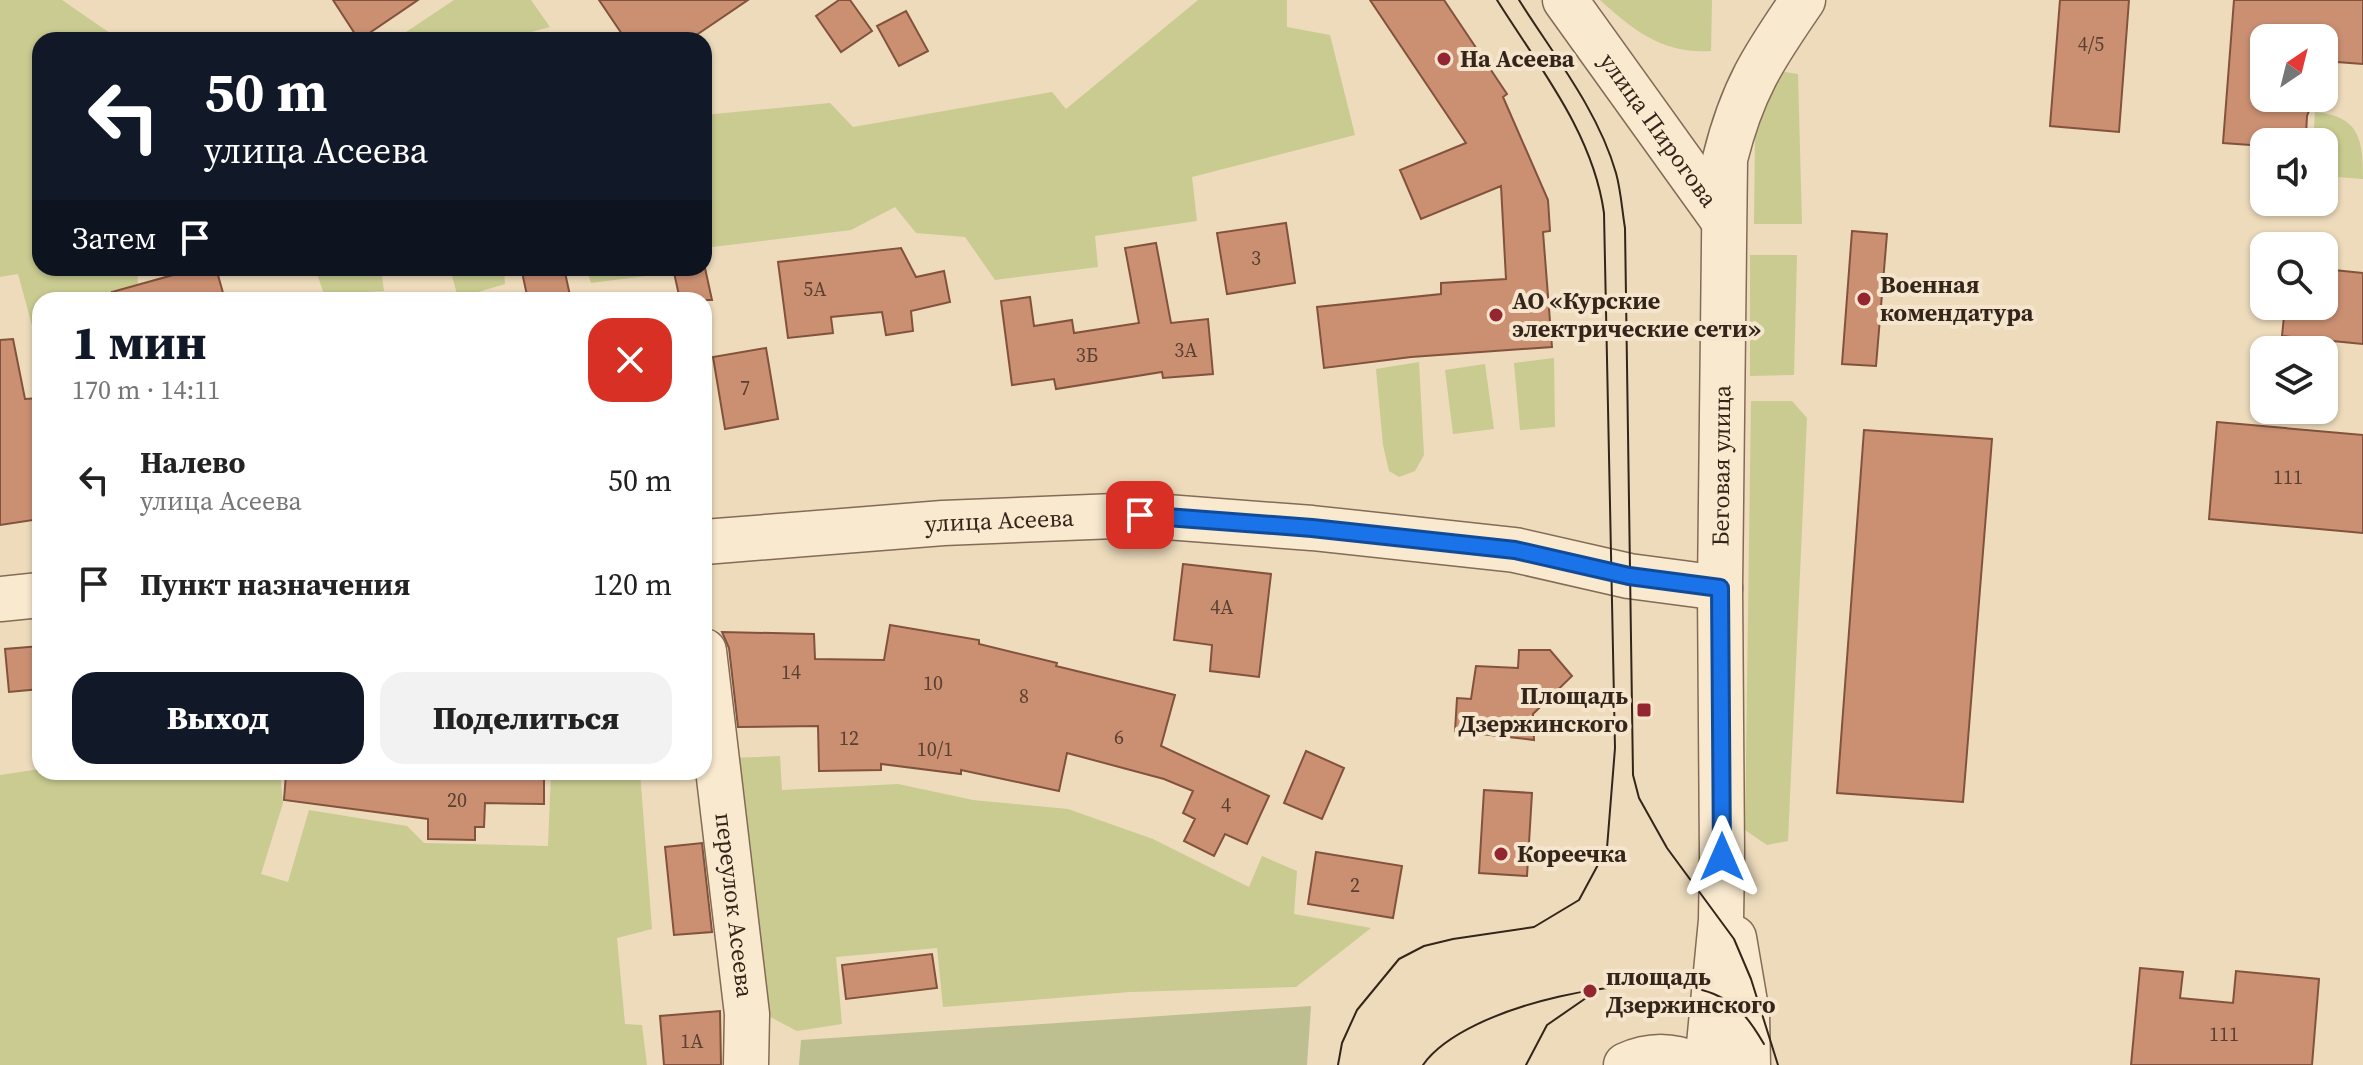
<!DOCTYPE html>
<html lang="ru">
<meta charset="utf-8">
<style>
:root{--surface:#fff;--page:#f2f2f2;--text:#222;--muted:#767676;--accent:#111827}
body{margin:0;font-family:"Source Serif 4",serif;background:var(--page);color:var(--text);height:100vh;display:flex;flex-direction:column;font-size:30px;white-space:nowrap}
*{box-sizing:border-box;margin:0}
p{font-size:26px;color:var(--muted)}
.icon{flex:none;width:44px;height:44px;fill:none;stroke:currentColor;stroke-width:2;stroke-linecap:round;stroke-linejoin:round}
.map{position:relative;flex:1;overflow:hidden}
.sheet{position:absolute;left:32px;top:292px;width:680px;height:488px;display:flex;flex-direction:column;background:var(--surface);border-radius:24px;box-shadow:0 2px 6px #0004}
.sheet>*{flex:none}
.hud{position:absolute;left:32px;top:32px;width:680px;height:244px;border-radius:24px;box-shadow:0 2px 6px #0004;background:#111827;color:#fff;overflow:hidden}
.needle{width:52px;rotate:35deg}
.tools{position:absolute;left:2250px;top:24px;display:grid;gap:16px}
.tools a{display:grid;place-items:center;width:88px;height:88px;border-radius:16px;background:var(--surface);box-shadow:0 2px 6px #0004;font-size:40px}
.pin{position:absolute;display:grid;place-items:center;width:68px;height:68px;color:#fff;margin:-34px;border-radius:16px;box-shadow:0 4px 12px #0006}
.me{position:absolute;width:88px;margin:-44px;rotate:0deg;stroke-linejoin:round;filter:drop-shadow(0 0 6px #0008)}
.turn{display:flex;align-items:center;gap:28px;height:168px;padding:0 40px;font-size:36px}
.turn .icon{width:104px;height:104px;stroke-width:2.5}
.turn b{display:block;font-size:56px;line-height:68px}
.then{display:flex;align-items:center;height:76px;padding:0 40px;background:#0003;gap:16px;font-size:30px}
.round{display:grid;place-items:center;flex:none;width:84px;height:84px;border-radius:24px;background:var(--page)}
.headline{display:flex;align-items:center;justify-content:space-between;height:136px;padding:0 40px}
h1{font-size:48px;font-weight:800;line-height:60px;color:var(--accent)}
.action{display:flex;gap:16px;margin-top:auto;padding:16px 40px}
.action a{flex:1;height:92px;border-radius:24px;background:var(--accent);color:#fff;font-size:32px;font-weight:800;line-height:92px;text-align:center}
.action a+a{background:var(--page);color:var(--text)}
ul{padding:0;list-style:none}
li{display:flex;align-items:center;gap:24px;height:104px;padding:0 40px}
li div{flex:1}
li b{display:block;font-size:30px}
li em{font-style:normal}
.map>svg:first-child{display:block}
.green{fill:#c9cb91}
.cemetery{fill:#bdbf91}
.building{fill:#cb9072;stroke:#83523c;stroke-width:2}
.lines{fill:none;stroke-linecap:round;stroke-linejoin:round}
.minor-casing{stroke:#846b56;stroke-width:47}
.minor{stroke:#f8e9cf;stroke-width:44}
.tram{stroke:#34251b;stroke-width:2}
.route-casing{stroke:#114b97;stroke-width:20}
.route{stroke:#1a73e8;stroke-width:14}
.poi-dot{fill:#932630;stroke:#f5e5cc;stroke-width:3}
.labels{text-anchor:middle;stroke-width:8;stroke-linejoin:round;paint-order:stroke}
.number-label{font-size:20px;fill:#5a4031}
.poi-label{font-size:24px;font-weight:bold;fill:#34251b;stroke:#f5e5cc;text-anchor:start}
.street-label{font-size:24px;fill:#34251b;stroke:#f5e5cc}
</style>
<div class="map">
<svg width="2363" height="1065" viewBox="0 0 2363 1065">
<rect width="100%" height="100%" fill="#eddbbc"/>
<path class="green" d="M0,0H62L120,40H40V268H137L139,300H40V328L33,329L18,274L0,277Z
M454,0H531L550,27L500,40H394Z
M1198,0H1287V27L1330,35L1355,135L1192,177L1197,221L1095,236L1098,267L995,280L965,237L916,233L895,207L851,230L704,248V115L830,103L853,127L1052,92L1066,109Z
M1600,0H1712L1711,51C1663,54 1634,31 1600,0Z
M1779,71L1798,74L1802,224H1754L1755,136Z
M2315,112C2360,116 2363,140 2363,179L2324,176V142H2313Z
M1750,255H1797L1794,375L1750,376Z
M315,268H381L384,291L324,294Z
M450,268H504L505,284L458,298Z
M586,268H661V274L591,283Z
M1554,358L1555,427L1520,430L1514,363Z
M1419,362L1424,455L1415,471L1399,477L1389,471L1383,445L1376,369Z
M1485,364L1494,429L1453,434L1445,370Z
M1751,401H1792L1807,418L1788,841L1767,845L1745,830Z
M780,756L782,790L898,784L973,800L1068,809L1153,839L1249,887L1262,856L1297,871L1294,914L1371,928L1296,987L1130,992L943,1007L937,948L836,957L842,1024L797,1031L755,1009L730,758Z
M40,769L280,772L283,803L261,874L288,882L309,810L407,826L424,843L548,846L551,772H640L652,929L617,938L625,1024L642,1025L647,1065H0V775Z"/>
<path class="cemetery" d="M1311,1006L1307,1065H799L801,1040Z"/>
<path class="building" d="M333,0H418L359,40Z
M599,0H748L689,40H626Z
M839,0H850L872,31L841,52L816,16Z
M1370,0H1444L1507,94L1503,97L1548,200L1550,231L1543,232L1552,347L1411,357L1324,368L1317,307L1441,294V283L1506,279L1501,186L1421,219L1400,170L1466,143Z
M2060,0H2129L2119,132L2050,126Z
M2234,0H2363V64L2324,61V38H2264V98H2314L2307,116L2306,135H2297L2296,142H2264V146L2223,143Z
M906,11L928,51L899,66L877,26Z
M1286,223L1295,283L1227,294L1217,233Z
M1852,231L1887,234L1876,366L1842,364Z
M1156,243L1171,323L1208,319L1213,374L1163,378L1162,372L1056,389L1054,379L1012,385L1001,301L1030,297L1034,326L1072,320L1074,333L1139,323L1125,248Z
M901,248L916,277L944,271L950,302L911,311L913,331L886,335L882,312L831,317L833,333L788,338L778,262Z
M171,268H216L225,300H113L112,292L173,275Z
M542,268H564L571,300H528L522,272Z
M673,268H705L712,300H680Z
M2324,269L2363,273V344L2282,336L2285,306H2324Z
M13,339L25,399L40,398V519L0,525V340Z
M766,348L778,419L725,429L713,357Z
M2217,422L2363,435V533L2209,519Z
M1864,430L1992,439L1963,802L1837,793Z
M1183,564L1271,574L1259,677L1210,671L1212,645L1174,640Z
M890,625L979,640V644L1057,663L1056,666L1175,695L1161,746L1269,796L1247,844L1225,834L1214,856L1184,841L1195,819L1183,813L1193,791L1164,779L1067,753L1059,791L961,770V774L881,764V770L819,771L818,726L738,727L729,648L722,632L814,634L815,659L884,660Z
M40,646V689L9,692L5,649Z
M1519,650H1550L1572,676L1533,714L1534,740L1455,731L1457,698L1471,699L1476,666L1518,668Z
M1306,751L1344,768L1322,819L1284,803Z
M319,772H544V804L485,803L484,827H475V840L428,839V819L284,800L286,774L318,776Z
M1484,790L1532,793L1527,876L1479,873Z
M702,843L712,932L674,935L665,847Z
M1316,852L1402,866L1393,918L1308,904Z
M932,954L937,988L846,999L842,965Z
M2140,968L2183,972L2180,998L2233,1003L2236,971L2319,979L2312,1065H2131Z
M720,1011L721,1065H664L660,1016Z"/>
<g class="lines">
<g class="minor-casing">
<g id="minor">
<path id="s1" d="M1565,0L1723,220"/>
<path id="s2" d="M704,542L943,523L1140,515L1312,528L1515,550L1629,576L1720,588"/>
<path d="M0,599L40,595"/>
<path id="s3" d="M704,651L747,1014L746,1065"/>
<path d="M1734,938L1747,1014L1748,1065"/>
<path d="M1626,1065C1650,1054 1671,1054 1695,1065"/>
<path id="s4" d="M1707,1065L1721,920L1722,857L1720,588L1725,159C1742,90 1763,58 1803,0"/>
</g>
</g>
<use href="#minor" class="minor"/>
<path class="tram" d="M1519,0C1553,54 1598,110 1616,173C1621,191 1622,210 1625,228L1633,775L1639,798L1667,848L1734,939L1751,979L1778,1065
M1338,1065L1342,1043L1357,1010L1399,959L1424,946L1453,939L1534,927L1579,900L1607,848L1615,748L1604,213C1593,133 1539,67 1497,0
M1423,1065C1465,1004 1648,967 1714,994C1740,1005 1751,1022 1764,1044
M1526,1065L1547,1025L1586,998"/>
</g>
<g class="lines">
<g class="route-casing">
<path id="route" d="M1140,515L1312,528L1515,550L1629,576L1720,588L1722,857"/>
</g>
<use href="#route" class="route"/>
</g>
<g class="poi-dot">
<circle cx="1444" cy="59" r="8"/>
<circle cx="1864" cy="299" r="8"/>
<circle cx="1496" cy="315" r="8"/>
<rect x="1636" y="702" width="16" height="16" rx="4"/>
<circle cx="1501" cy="854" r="8"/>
<circle cx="1590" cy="991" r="8"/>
</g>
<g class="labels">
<g class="number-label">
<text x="2091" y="51">4/5</text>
<text x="1256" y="265">3</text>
<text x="815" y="296">5А</text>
<text x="1186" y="357">3А</text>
<text x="1087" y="362">3Б</text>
<text x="745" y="395">7</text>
<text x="2288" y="484">111</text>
<text x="1222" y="614">4А</text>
<text x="791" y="679">14</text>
<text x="933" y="690">10</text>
<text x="1024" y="703">8</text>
<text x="1119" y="744">6</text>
<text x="849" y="745">12</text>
<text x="935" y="756">10/1</text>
<text x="457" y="807">20</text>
<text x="1226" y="812">4</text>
<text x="1355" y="892">2</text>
<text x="2224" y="1041">111</text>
<text x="692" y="1048">1А</text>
</g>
<g class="poi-label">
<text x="1460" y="67">На Асеева</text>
<text x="1880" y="293">Военная<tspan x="1880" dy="28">комендатура</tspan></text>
<text x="1512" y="309">АО «Курские<tspan x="1512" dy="28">электрические сети»</tspan></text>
<text x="1628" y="704" text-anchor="end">Площадь<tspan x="1628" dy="28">Дзержинского</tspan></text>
<text x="1517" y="862">Кореечка</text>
<text x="1606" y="985">площадь<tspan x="1606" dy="28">Дзержинского</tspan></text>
</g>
<g class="street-label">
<text dy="8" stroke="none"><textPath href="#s1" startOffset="160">улица Пирогова</textPath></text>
<text dy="8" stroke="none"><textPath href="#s4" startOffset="600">Беговая улица</textPath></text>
<text dy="8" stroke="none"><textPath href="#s2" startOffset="296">улица Асеева</textPath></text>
<text dy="8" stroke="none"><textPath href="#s3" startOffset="256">переулок Асеева</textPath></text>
</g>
</g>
</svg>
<div class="tools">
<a><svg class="needle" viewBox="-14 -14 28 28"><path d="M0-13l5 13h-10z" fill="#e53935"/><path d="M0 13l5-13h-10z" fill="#767676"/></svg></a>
<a><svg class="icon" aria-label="sound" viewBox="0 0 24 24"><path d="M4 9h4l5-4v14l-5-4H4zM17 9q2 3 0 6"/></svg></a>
<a><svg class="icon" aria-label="search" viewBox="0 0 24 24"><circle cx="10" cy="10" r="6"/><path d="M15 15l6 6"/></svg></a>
<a><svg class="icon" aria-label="layers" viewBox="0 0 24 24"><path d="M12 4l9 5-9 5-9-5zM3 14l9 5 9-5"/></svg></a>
</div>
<div class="pin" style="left:1140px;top:515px;background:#d93025"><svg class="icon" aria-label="arrive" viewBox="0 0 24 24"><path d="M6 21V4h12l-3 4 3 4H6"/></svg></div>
<svg class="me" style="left:1722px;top:857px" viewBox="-20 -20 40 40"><path d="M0-17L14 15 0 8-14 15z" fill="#1a73e8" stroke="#fff" stroke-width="4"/></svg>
<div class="hud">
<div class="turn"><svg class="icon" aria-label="left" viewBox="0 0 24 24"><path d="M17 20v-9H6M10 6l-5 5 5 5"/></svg><div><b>50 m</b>улица Асеева</div></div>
<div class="then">Затем<svg class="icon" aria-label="arrive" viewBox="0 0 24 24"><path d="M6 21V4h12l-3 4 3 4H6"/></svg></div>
</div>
<section class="sheet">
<div class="headline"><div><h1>1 мин</h1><p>170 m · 14:11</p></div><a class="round" style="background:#d93025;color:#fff"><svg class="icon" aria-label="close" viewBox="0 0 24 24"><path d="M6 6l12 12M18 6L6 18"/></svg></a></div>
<ul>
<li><svg class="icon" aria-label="left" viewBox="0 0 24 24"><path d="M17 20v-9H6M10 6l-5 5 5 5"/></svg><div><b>Налево</b><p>улица Асеева</p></div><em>50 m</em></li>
<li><svg class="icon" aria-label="arrive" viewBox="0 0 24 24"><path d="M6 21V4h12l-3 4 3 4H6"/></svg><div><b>Пункт назначения</b></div><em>120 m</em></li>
</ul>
<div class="action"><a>Выход</a><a>Поделиться</a></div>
</section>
</div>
